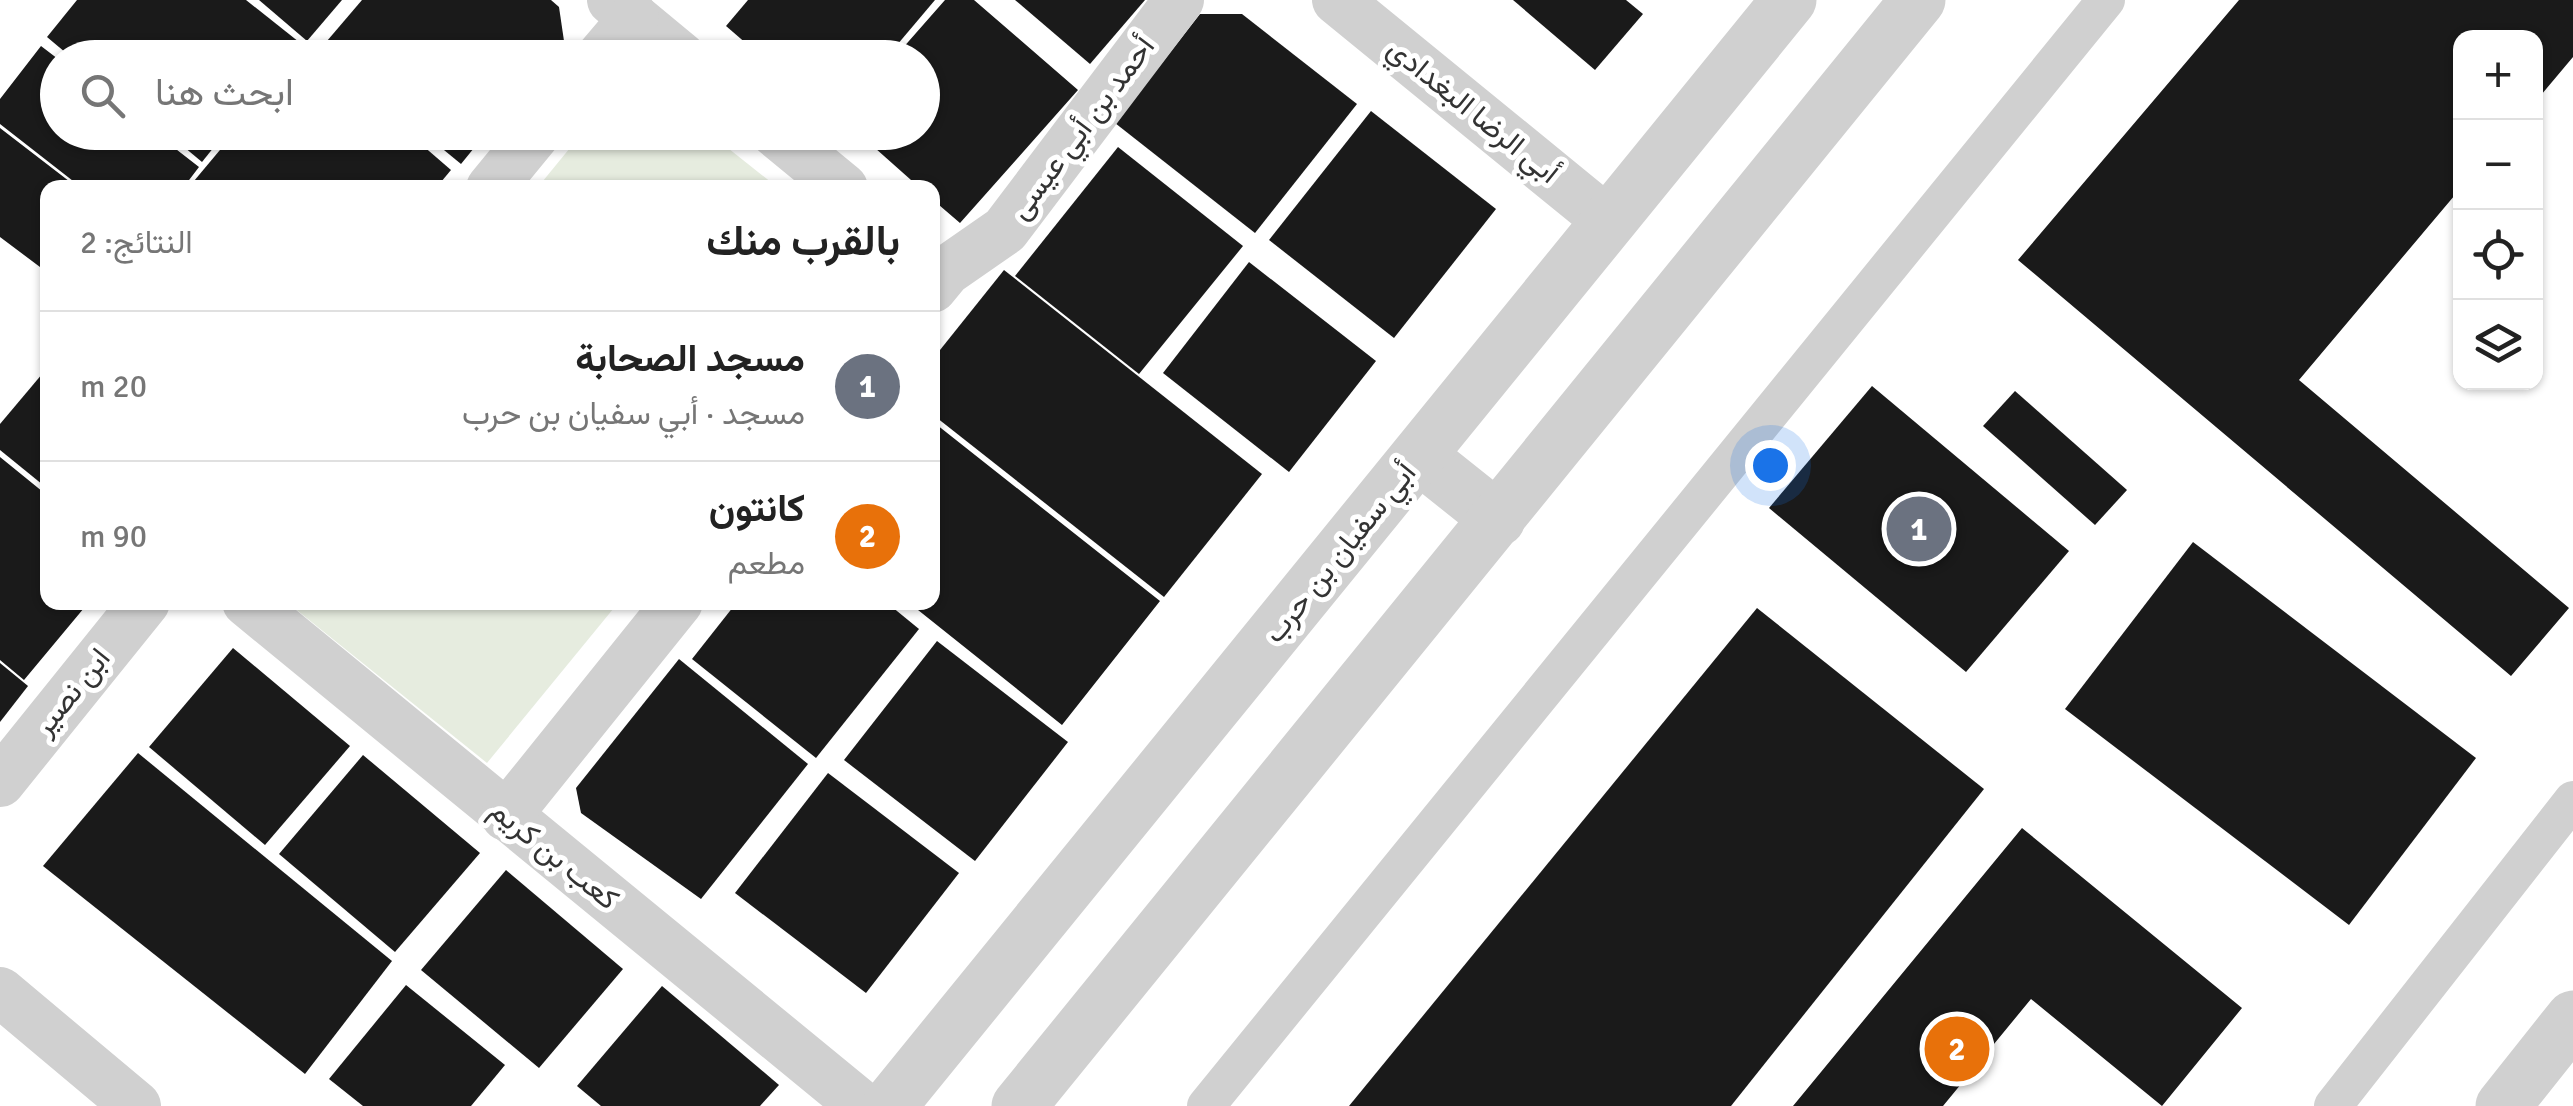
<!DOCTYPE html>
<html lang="ar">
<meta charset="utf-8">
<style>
body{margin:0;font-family:Signika,Vazirmatn,sans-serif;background:#f6f6f6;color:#222;direction:rtl}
.controls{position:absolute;right:30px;top:30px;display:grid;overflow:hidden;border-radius:20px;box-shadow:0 2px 8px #0004}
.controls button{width:90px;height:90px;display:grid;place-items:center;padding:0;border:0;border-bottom:2px solid #e0e0e0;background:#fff;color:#222;font:50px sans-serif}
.you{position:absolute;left:1770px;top:465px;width:35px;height:35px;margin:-25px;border:8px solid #fff;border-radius:50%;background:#1a73e8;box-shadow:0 0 0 15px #1a73e833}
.badge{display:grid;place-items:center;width:65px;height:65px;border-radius:50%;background:#ea580c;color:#fff;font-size:32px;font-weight:700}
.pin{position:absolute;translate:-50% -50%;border:5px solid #fff;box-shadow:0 2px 10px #0006}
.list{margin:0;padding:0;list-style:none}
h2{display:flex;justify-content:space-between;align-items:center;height:130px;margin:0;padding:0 40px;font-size:42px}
h2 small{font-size:32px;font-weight:400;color:#767676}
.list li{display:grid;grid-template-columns:65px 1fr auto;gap:30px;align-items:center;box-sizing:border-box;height:150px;padding:0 40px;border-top:2px solid #e0e0e0}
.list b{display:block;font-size:38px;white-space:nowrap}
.list p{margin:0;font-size:32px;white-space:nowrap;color:#767676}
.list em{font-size:32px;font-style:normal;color:#767676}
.icon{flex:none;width:55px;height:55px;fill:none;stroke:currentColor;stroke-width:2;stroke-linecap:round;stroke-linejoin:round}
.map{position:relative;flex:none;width:2573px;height:1106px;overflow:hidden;direction:ltr}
.search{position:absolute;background:#fff;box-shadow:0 2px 8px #0004;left:40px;top:40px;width:900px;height:110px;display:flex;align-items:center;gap:25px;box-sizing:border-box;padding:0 35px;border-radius:55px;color:#767676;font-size:38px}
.panel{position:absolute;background:#fff;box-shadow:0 2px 8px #0004;left:40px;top:180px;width:900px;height:430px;border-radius:20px;direction:rtl}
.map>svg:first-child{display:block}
.park{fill:#e6ecdf}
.building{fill:#1a1a1a}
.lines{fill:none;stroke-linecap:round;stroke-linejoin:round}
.pedestrian{stroke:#d0d0d0;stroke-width:38}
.minor{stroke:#d0d0d0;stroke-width:50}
.tertiary{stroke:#d0d0d0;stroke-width:55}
.labels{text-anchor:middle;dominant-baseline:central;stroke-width:10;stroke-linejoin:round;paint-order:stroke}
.street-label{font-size:30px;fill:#333;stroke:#fff}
</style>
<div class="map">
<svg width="2573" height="1106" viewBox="0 0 2573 1106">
<rect width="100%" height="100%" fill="#fff"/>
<!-- park -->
<g class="park">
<polygon points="583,132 709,133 777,187 538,187"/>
<polygon points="288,603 618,603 487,763"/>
</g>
<!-- building -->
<g class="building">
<polygon points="77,0 246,0 299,42 287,58 72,58 47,37"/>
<polygon points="259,0 342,0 307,41"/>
<polygon points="362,0 551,0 559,7 564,41 550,58 332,58 321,48"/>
<polygon points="748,0 935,0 886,58 763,58 726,26"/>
<polygon points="945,0 974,0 1078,90 960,223 932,199 932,188 920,188 857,132 922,132 922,58 894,58"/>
<polygon points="1015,0 1145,0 1090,64"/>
<polygon points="1513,0 1626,0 1643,14 1595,70"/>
<polygon points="2239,0 2573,0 2573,57 2536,101 2536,38 2460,38 2460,189 2299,380 2569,608 2511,676 2018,260"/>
<polygon points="1200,14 1242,14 1357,104 1255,233 1115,123"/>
<polygon points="41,46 58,59 58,132 154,132 199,167 183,188 82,188 0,124 0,99"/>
<polygon points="1371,111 1496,209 1394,338 1269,240"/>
<polygon points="0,128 78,188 48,188 48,273 0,237"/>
<polygon points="166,132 226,132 202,162"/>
<polygon points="235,132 407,132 451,170 436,188 201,188 194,181"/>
<polygon points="422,132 487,132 461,164"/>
<polygon points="1118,147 1243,246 1139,374 1015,276"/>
<polygon points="1249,262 1376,361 1289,472 1163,373"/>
<polygon points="1004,270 1262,474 1164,597 932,414 932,360"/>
<polygon points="48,367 48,489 0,450 0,424"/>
<polygon points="1872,386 2069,551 1966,672 1769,508"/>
<polygon points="2015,391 2127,490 2095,525 1983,426"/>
<polygon points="932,421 1160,601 1062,725 908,602 932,602"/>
<polygon points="0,457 48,496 48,602 89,602 24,680 0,660"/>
<polygon points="2193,542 2476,758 2349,925 2065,709"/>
<polygon points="737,602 886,602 919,629 816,758 692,659"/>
<polygon points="1757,608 1984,789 1731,1106 1349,1106"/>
<polygon points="937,641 1068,742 975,861 844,760"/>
<polygon points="233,648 350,746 265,845 149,747"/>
<polygon points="679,659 808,764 701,899 581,813 576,788"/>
<polygon points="0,663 28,686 0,722"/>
<polygon points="138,753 392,961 305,1074 43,866"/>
<polygon points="363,755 480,853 395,952 279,854"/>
<polygon points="828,773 959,873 866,993 735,893"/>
<polygon points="2022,828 2242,1008 2162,1106 2031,999 1943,1106 1793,1106"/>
<polygon points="506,870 623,969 539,1068 421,970"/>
<polygon points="406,985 505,1065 471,1106 363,1106 329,1079"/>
<polygon points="662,986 779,1085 760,1106 601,1106 577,1086"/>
</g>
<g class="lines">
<!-- pedestrian -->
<g class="pedestrian">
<polyline points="1206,1106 2106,0"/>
<polyline points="2333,1106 2573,800"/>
</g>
<!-- minor -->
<g class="minor">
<polyline points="612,0 682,58"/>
<polyline points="1337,0 1609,222"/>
<polyline points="600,58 634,18"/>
<polyline points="775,132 843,188"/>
<polyline points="491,188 537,132"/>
<polyline points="932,288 946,271 1005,230 1179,0"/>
<polyline points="247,602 862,1106"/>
<polyline points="0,782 145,602"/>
<polyline points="506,816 678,602"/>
<polyline points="0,992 136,1106"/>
</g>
<!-- tertiary -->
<g class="tertiary">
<polyline points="1419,456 1498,519"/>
<polyline points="889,1106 1789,0"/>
<polyline points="1019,1106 1918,0"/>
<polyline points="2503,1106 2573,1018"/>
</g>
</g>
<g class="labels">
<!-- street labels -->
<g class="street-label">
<text transform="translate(1473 111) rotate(39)">أبي الرضا البغدادي</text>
<text transform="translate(1082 128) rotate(-53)">أحمد بن أبي عيسى</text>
<text transform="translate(1340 553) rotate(-51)">أبي سفيان بن حرب</text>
<text transform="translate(72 692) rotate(-51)">ابن نصير</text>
<text transform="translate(554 855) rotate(39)">كعب بن كريم</text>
</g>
</g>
</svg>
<div class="controls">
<button>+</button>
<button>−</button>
<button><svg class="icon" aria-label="locate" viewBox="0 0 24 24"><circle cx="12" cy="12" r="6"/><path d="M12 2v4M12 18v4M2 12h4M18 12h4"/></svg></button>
<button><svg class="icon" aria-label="layers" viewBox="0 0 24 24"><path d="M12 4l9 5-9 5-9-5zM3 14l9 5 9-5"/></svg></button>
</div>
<div class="you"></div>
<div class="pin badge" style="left:1919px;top:529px;background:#6b7280">1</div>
<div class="pin badge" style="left:1957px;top:1049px;background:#e8710a">2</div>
<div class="search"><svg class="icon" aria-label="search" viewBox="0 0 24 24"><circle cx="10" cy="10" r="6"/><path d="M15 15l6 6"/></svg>ابحث هنا</div>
<section class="panel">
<h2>بالقرب منك<small>النتائج: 2</small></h2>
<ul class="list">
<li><span class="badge" style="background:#6b7280">1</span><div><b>مسجد الصحابة</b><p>مسجد · أبي سفيان بن حرب</p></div><em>20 m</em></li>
<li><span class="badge" style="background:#e8710a">2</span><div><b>كانتون</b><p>مطعم</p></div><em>90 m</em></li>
</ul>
</section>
</div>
